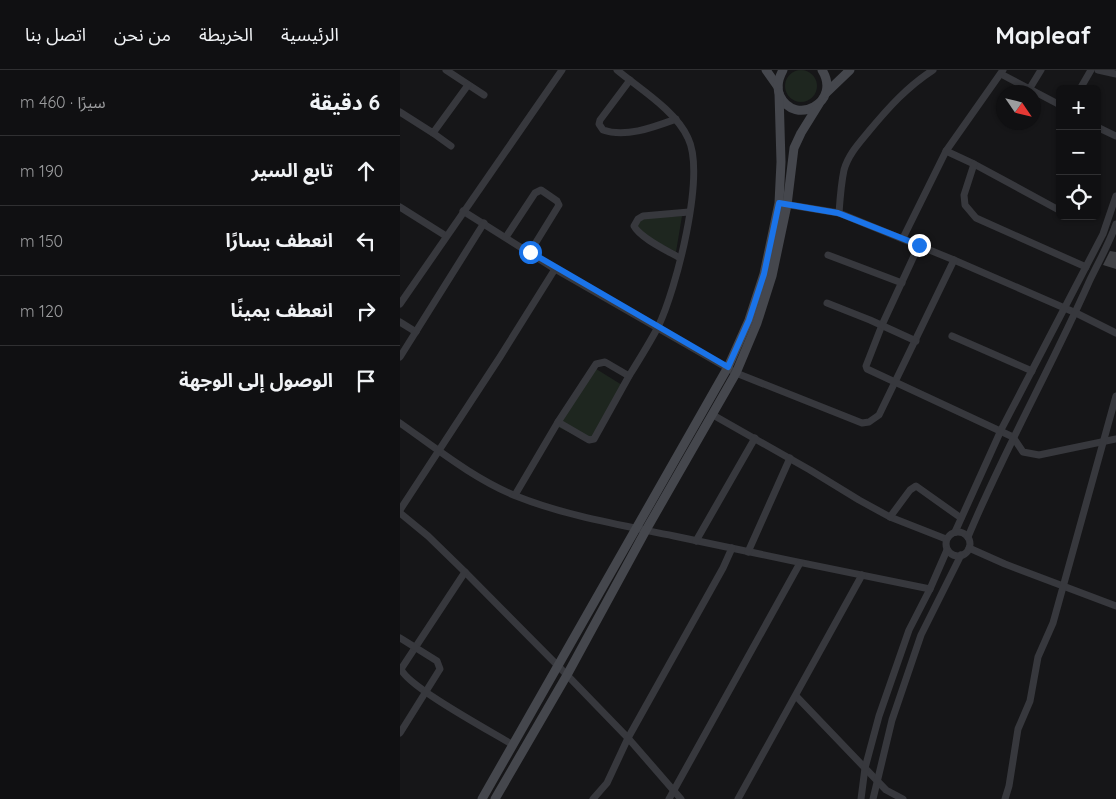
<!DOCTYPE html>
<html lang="ar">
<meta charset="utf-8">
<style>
body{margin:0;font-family:Quicksand,"Noto Sans Arabic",sans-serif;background:#19191b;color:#f1f3f6;direction:rtl}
.controls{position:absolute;right:15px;top:15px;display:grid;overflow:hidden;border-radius:8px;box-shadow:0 1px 4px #0004}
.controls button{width:45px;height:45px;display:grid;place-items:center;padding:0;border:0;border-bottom:1px solid #303032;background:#101012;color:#f1f3f6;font:25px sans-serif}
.compass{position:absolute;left:596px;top:15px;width:45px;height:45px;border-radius:50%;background:#101012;box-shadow:0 1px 4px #0004;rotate:125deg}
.stop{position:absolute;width:15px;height:15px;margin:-11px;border:4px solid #1a73e8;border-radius:50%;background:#fff}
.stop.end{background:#1a73e8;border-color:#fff;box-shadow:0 1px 5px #0008}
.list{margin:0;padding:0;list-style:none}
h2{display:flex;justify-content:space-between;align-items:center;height:65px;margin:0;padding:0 20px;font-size:21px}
h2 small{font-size:16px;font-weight:400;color:#9c9d9f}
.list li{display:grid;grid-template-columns:32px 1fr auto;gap:15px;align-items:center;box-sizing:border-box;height:70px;padding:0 20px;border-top:1px solid #303032}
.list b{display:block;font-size:19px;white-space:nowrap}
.list em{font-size:16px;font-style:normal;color:#9c9d9f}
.icon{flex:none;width:28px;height:28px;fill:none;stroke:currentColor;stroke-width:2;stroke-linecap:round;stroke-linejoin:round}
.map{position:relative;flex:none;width:716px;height:729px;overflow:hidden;direction:ltr}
header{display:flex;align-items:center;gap:30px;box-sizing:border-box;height:70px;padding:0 25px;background:#101012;border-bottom:1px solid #303032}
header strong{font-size:24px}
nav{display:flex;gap:28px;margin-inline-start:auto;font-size:18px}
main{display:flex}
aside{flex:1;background:#101012}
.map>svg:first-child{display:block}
.green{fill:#1e261f}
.building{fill:#404145}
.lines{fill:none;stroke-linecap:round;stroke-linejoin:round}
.street{stroke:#37383d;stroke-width:7}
.secondary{stroke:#45474d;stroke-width:9}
.route{stroke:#1a73e8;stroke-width:6}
</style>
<header>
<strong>Mapleaf</strong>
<nav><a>الرئيسية</a><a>الخريطة</a><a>من نحن</a><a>اتصل بنا</a></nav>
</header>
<main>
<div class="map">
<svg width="716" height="729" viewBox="0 0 716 729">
<rect width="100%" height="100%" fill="#161618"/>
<!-- green -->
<g class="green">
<circle cx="401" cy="16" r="16"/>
<polygon points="282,146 276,182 234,160 240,148"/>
<polygon points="193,297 222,315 189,372 156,356"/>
</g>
<!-- building -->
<polygon class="building" points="710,181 716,182 716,199 703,195"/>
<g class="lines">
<!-- street -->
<g class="street">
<polyline points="46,0 84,25"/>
<polyline points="698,0 716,4"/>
<polyline points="601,4 660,35"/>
<path d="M230,10L200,50L199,54L203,60C226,68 254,57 276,49"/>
<polyline points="630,18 641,0"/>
<polyline points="680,19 691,0"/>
<polyline points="0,42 33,63 68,15"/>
<polyline points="697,57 716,66"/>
<polyline points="33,63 51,76"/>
<polyline points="546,81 574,94 657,139"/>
<polyline points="574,94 564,125 565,135 576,148 686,197"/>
<polyline points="384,134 439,143 554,190 676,243 716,263"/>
<polyline points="0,137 46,166"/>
<polyline points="63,141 155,199 336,303 462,353 469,352 479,345 554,190"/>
<path d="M439,143C440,129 441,114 444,100C448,85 459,73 469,61C489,37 507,17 533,0"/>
<polyline points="106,167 135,123 141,120 157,131 159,135 130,182"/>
<polyline points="503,168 546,81 603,0"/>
<polyline points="519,175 482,255 466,296 467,299 613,367 623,382 639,385 716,369"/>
<polyline points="428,185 502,213"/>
<path d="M280,188C268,181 240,168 234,156L238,149L243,146L289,142"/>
<polyline points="427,233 470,250 516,271"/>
<polyline points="0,234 162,0"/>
<polyline points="0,252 16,262"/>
<polyline points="552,266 632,301"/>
<polyline points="0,287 84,153"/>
<polyline points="313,345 410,400 459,430 490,447 546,469"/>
<polyline points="158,352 189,370 194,369 229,306"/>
<path d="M0,353C37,379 74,409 116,426C166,446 221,455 274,466C359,484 445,502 530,519"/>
<path d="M115,425L158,352L196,294L205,292L229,306C239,290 249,274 258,257C276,220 306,105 288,68C276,41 240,19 217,0"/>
<polyline points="0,440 100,287 155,199"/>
<polyline points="0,443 28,466 65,502 167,605 228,668 281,729"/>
<polyline points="490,447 510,420 516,416 561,448"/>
<polyline points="555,462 602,358 703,164 716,126"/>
<circle cx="558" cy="474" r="12"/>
<path d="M568,467C604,380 651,298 689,212C698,193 709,174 716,154"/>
<polyline points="296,471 355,368"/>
<polyline points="569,478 605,494 716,536"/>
<polyline points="348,482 390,388"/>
<path d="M65,502L1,599C8,617 92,662 113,675"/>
<polyline points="0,568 37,591 40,599 0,663"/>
<polyline points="396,626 486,720 503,729"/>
<polyline points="193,729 207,713 228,668 323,498 332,478"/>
<polyline points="269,729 400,493"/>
<polyline points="338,729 462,505"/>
<polyline points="461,729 465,698 479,646 509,560 530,519 547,480"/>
<polyline points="473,729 492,650 521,565 561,485"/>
<polyline points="605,729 609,716 618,659 630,631 638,587 653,553 716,326"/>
</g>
<!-- secondary -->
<g class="secondary">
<polyline points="366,0 378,17"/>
<path d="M383,0C378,9 376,17 380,26C395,57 442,32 422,0"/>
<polyline points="426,23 450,0"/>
<polyline points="82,729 328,297 349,250 364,204 379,133 381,92 379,23"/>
<polyline points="95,729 167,605 246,460 336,303 357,253 372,206 387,135 394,78 401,63 419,34"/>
</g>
</g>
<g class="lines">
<!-- route -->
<polyline class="route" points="130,182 328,297 349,250 364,204 379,133 438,143 519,175"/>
</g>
</svg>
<div class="controls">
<button>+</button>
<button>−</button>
<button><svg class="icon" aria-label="locate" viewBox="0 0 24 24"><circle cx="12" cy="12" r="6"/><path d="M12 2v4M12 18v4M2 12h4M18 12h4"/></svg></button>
</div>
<svg class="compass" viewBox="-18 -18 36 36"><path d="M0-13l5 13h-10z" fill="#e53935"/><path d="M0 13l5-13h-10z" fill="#9c9d9f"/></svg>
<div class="stop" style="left:130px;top:182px"></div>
<div class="stop end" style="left:519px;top:175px"></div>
</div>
<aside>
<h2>6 دقيقة<small>سيرًا · 460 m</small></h2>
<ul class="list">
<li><svg class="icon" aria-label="ahead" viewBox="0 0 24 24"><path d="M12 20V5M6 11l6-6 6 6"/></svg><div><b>تابع السير</b></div><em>190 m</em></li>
<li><svg class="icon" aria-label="left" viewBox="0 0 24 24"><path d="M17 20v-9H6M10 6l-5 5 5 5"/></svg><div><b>انعطف يسارًا</b></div><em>150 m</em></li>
<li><svg class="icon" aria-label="right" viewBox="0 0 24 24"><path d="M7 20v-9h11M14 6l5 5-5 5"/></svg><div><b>انعطف يمينًا</b></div><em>120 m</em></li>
<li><svg class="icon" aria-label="arrive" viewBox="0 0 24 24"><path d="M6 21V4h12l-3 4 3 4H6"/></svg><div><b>الوصول إلى الوجهة</b></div></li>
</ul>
</aside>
</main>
